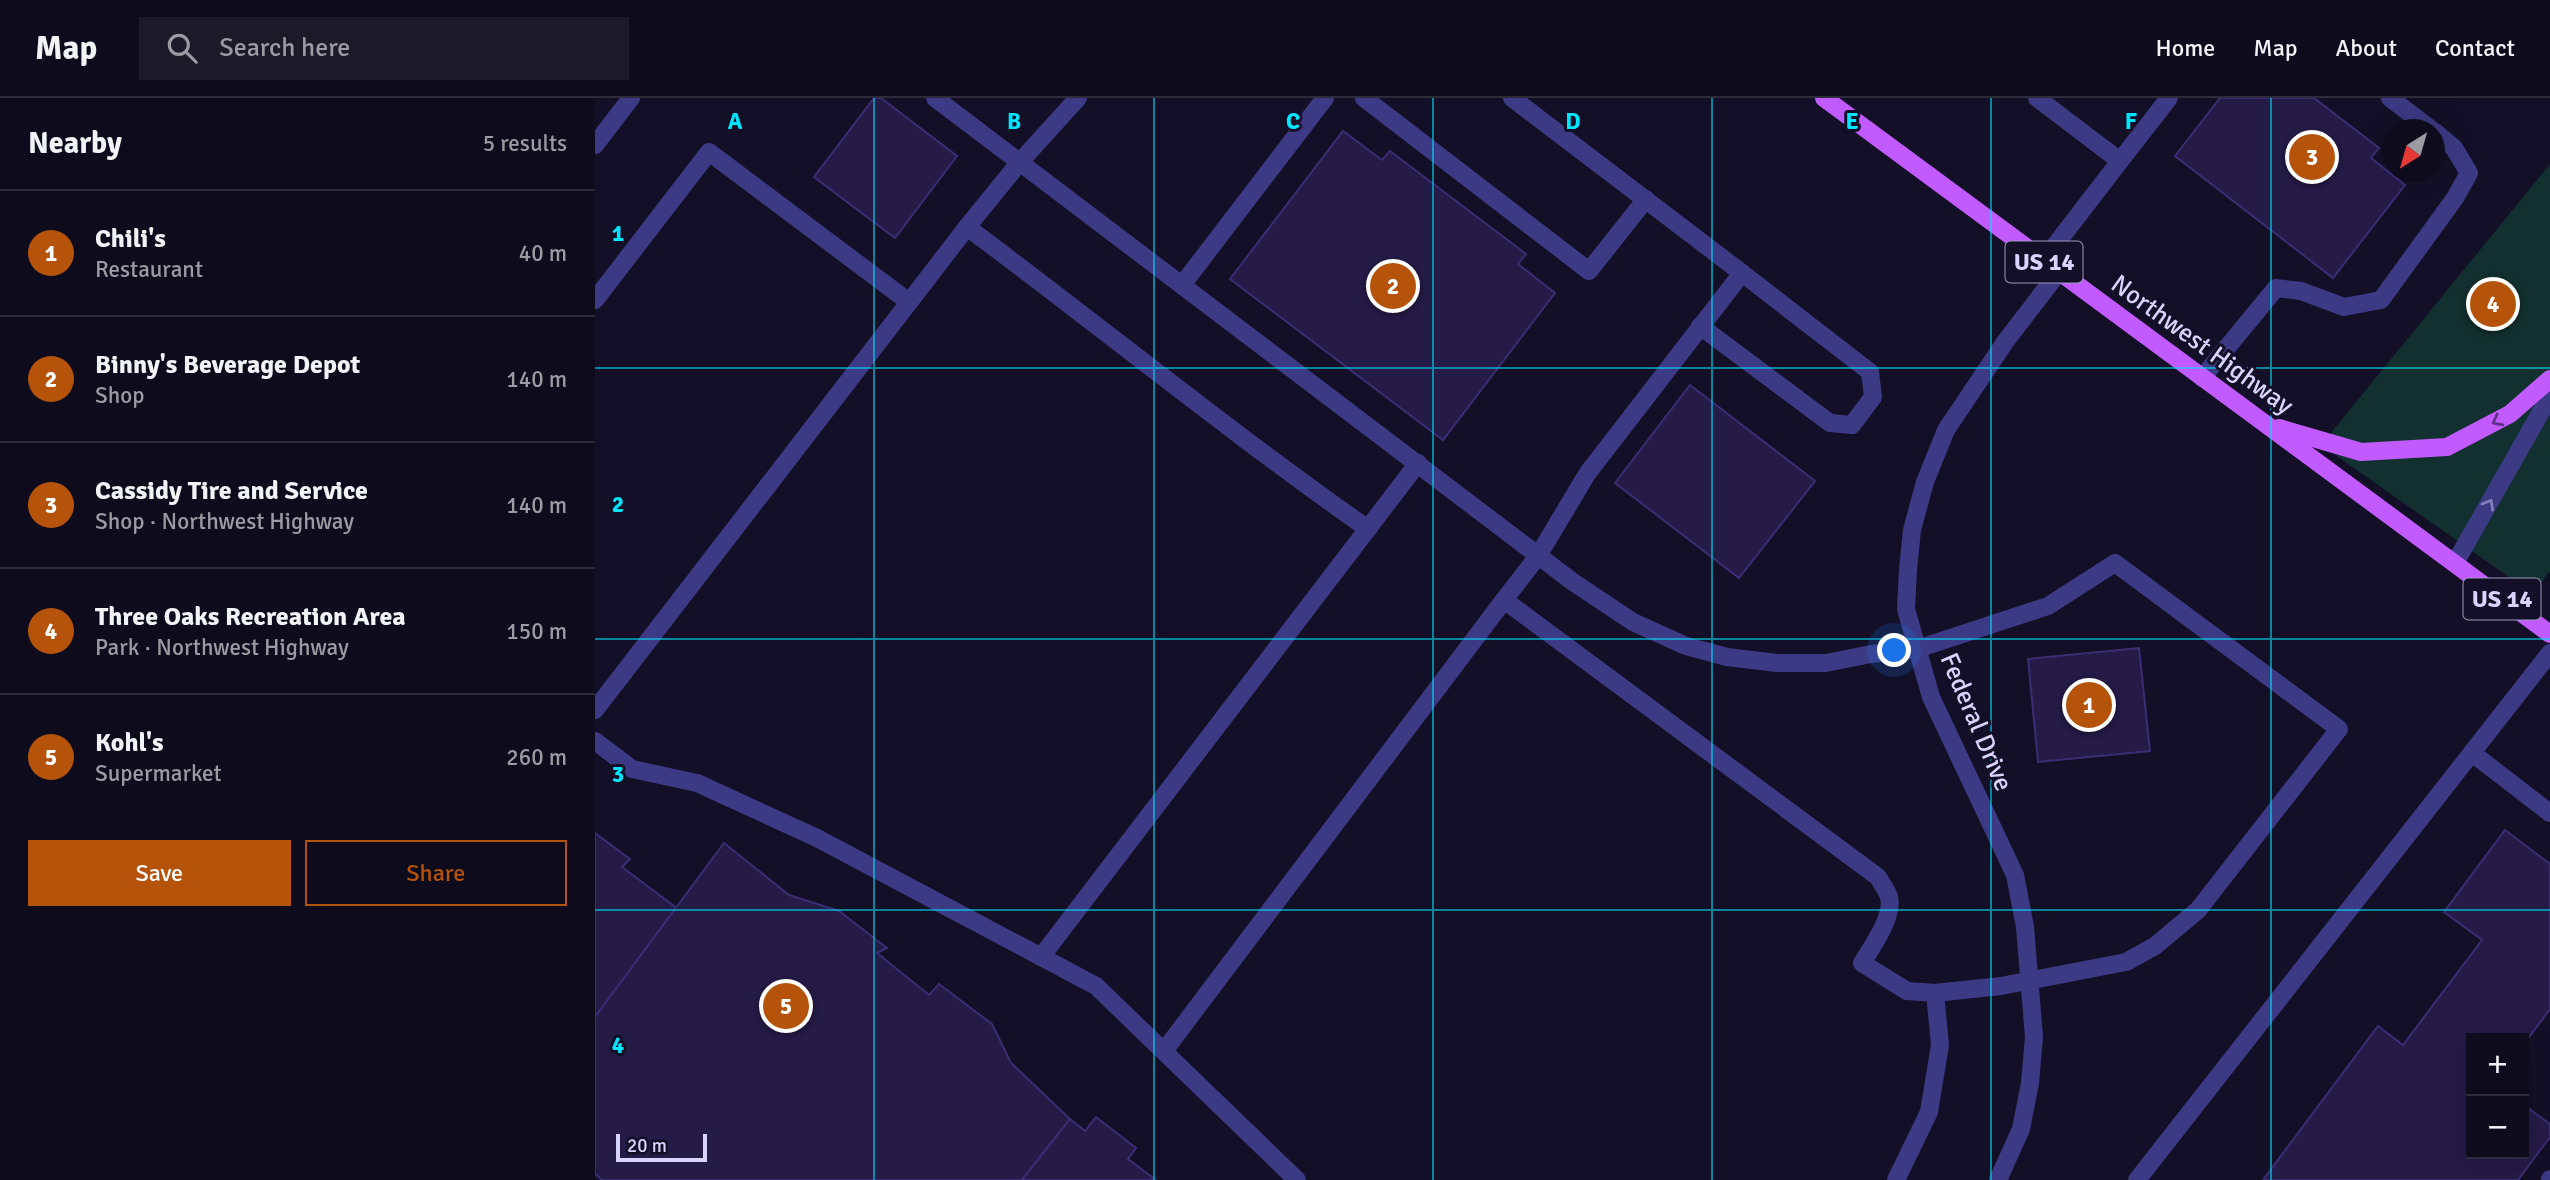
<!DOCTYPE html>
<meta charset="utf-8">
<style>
body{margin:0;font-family:Signika,sans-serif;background:#1c1929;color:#f1f3f6}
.controls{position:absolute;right:21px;bottom:21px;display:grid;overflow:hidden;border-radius:0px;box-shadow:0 7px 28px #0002}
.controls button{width:63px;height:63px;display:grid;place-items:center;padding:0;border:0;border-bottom:2px solid #2e2b3b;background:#0e0b1c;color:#f1f3f6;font:35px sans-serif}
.compass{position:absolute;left:1787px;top:21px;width:63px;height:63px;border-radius:50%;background:#0e0b1c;box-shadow:0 7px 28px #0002;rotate:217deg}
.scale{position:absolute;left:21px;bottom:18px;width:91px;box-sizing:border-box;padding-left:7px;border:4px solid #d9d4ff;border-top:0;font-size:19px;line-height:24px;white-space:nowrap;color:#d9d4ff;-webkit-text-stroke:5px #130f26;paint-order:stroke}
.you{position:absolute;left:1300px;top:553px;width:24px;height:24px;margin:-18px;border:5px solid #fff;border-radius:50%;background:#1a73e8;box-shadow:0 0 0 10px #1a73e833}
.badge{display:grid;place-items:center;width:46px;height:46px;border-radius:50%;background:#b45309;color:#fff;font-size:23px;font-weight:700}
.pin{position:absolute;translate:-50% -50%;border:4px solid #fff;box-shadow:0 2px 7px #0006}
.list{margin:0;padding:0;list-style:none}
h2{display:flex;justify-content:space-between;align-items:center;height:91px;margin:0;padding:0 28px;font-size:30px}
h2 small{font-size:23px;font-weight:400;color:#9b9ba3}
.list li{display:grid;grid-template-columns:46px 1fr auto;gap:21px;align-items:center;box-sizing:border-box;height:126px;padding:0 28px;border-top:2px solid #2e2b3b}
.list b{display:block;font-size:26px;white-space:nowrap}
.list p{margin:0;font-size:23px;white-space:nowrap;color:#9b9ba3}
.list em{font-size:23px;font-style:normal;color:#9b9ba3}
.actions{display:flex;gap:14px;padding:21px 28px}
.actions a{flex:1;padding:16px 0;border:2px solid #b45309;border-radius:0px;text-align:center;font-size:24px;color:#b45309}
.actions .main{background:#b45309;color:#fff}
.icon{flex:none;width:38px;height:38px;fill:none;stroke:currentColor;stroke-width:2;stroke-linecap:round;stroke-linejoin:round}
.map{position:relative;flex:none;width:1955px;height:1082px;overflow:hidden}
header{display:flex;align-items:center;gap:42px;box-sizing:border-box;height:98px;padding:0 35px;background:#0e0b1c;border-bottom:2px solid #2e2b3b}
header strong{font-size:33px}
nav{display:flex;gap:38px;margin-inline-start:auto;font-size:24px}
.search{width:490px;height:63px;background:#1c1929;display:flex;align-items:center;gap:18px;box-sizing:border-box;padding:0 24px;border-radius:0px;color:#9b9ba3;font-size:26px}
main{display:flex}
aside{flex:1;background:#0e0b1c}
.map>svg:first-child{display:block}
.green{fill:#12302f}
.building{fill:#241b47;stroke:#3b2d73;stroke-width:2}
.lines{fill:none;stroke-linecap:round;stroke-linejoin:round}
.service{stroke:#3d3a85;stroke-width:18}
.primary{stroke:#c25bff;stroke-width:18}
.oneway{stroke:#623188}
.oneway2{stroke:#837fbc}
.grid{fill:none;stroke:#00e5ff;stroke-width:2;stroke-opacity:0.55}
.labels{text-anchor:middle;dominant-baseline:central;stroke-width:6;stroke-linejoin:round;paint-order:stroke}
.shield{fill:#130f26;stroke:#9e99be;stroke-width:2}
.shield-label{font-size:24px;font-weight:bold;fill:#d9d4ff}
.street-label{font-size:26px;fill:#d9d4ff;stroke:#130f26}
.grid-label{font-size:23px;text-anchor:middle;font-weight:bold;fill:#00e5ff;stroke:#130f26;stroke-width:6;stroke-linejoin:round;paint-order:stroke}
</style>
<header>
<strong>Map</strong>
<div class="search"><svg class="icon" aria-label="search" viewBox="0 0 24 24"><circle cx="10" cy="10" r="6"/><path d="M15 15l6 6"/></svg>Search here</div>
<nav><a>Home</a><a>Map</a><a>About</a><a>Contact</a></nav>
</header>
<main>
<aside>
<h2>Nearby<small>5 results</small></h2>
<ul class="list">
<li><span class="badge">1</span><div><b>Chili's</b><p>Restaurant</p></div><em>40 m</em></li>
<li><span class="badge">2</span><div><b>Binny's Beverage Depot</b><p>Shop</p></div><em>140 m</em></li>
<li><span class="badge">3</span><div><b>Cassidy Tire and Service</b><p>Shop · Northwest Highway</p></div><em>140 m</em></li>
<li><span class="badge">4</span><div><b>Three Oaks Recreation Area</b><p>Park · Northwest Highway</p></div><em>150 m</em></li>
<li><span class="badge">5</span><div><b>Kohl's</b><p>Supermarket</p></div><em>260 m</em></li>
</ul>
<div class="actions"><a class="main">Save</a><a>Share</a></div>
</aside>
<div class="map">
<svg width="1955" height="1082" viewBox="0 0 1955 1082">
<rect width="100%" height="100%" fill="#130f26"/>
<!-- green -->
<polygon class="green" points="1955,66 1955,473 1938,496 1726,347"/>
<!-- building -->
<g class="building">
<polygon points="279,0 286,0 362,58 300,140 219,79"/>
<polygon points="1625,0 1719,0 1784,50 1776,60 1810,87 1738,180 1580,58"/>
<polygon points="748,33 787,62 795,53 931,156 923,166 960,195 848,342 635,181"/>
<polygon points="1095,287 1220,383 1144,480 1020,385"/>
<polygon points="1544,550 1555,653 1443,664 1433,561"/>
<polygon points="1910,732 1955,766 1955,911 1929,946 1929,940 1876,940 1876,1056 1929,1056 1929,1007 1955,1026 1955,1039 1923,1082 1668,1082 1783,928 1808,947 1887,842 1849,814"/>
<polygon points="0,735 35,761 27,769 83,811 0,919"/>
<polygon points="129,745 194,797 244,813 292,850 282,855 334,897 344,886 397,926 416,965 475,1021 427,1082 7,1082 0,1076 0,919"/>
<polygon points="501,1019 541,1050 533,1061 561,1082 427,1082 475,1021 490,1033"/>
</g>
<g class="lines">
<!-- service -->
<g class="service">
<polyline points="340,0 978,484 1038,524 1091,548 1132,559 1182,565 1231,565 1276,556 1322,551 1453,508 1520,465 1744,631 1603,812 1560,848 1531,864 1406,888 1340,895 1345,947 1334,1014 1301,1082"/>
<polyline points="769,0 994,173 1051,101"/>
<path d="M917,0L1147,175L992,376L943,458L909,502L1283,779C1286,785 1292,792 1294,799C1299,818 1277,849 1267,865L1312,893L1340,895"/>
<polyline points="1442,0 1525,63 1448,163"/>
<polyline points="1795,0 1837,32"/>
<polyline points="0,47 36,0"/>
<polyline points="1525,63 1574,0"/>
<path d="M372,129C506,229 636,335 773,431"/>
<polyline points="587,187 730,0"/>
<polyline points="0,202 114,54 314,204"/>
<polyline points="1105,228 1235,325 1257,327 1278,299 1275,274 1147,175"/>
<polyline points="1607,280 1681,190 1706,193 1749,209 1786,202 1860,100 1874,75 1859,50 1840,34"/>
<polyline points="1860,465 1955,298"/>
<polyline points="0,612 372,129 424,65 483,0"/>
<polyline points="0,643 37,671 102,685 222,740 501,888 702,1082"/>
<polyline points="1877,655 1955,715"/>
<polyline points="446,859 823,365"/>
<polyline points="569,953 909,502"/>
<polyline points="1403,1082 1426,1031 1435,985 1439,939 1430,829 1420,777 1336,599 1311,511 1313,472 1317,432 1330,384 1351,332 1410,244 1463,175"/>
<polyline points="1542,1082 1955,555"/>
<polyline points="1955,1082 1955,1081"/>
</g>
<!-- primary -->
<g class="primary">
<polyline points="1229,0 1955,536"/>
<polyline points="1684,330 1766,354 1852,349 1915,316 1955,281"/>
</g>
</g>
<!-- one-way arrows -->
<defs><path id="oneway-chevron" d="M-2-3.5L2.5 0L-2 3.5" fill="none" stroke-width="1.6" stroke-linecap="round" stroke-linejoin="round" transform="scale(1.75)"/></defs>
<use class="oneway" href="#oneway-chevron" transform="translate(1902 323) rotate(152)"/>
<use class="oneway2" href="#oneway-chevron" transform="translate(1894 406) rotate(-60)"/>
<!-- grid -->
<path class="grid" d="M279,0V1082M559,0V1082M838,0V1082M1117,0V1082M1396,0V1082M1676,0V1082M0,270H1955M0,541H1955M0,812H1955"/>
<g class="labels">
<!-- shield labels -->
<g class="shield">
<rect x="1410.5" y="143.5" width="77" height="41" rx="5"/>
<rect x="1868.5" y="480.5" width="77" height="41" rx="5"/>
</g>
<g class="shield-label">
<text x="1449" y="164">US 14</text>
<text x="1907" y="501">US 14</text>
</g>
<!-- street labels -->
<g class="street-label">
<text transform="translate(1607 247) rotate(36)">Northwest Highway</text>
<text transform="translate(1381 624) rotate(67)">Federal Drive</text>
</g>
</g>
<g class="grid-label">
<text x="140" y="31">A</text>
<text x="419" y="31">B</text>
<text x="698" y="31">C</text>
<text x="978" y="31">D</text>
<text x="1257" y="31">E</text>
<text x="1536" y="31">F</text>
<text x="23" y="143">1</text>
<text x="23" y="414">2</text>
<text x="23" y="684">3</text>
<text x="23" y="955">4</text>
</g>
</svg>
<div class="controls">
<button>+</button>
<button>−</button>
</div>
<svg class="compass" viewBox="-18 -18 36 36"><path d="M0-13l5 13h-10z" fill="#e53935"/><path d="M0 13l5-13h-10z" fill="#9b9ba3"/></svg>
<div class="scale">20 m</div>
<div class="you"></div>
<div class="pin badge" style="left:1494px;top:607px">1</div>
<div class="pin badge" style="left:798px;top:188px">2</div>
<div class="pin badge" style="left:1717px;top:59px">3</div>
<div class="pin badge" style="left:1898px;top:206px">4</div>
<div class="pin badge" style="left:191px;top:908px">5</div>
</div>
</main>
